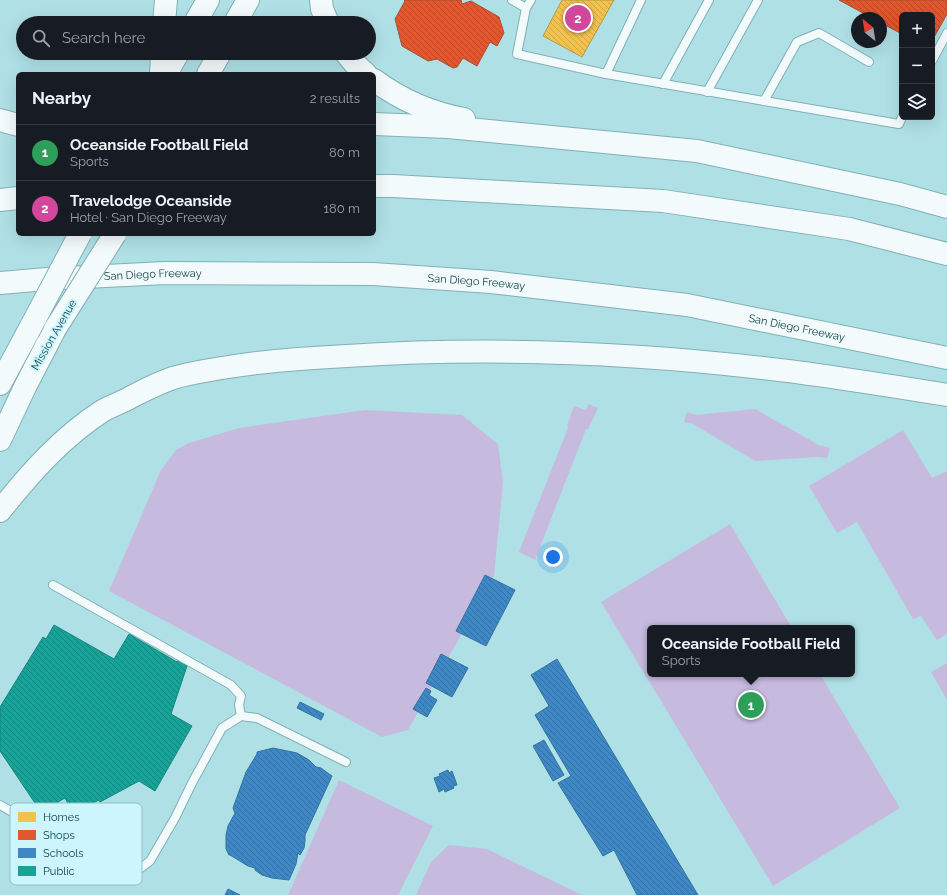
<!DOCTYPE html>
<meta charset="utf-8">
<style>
body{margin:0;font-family:Raleway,sans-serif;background:#20242c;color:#f1f3f6}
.controls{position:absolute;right:12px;top:12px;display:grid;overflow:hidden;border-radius:6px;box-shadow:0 4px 16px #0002}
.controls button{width:36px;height:36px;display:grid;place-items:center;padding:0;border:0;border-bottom:1px solid #363941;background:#171b24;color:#f1f3f6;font:20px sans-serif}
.compass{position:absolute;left:851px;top:12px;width:36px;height:36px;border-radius:50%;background:#171b24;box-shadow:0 4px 16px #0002;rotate:330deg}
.you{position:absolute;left:553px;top:557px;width:14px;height:14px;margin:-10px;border:3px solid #fff;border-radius:50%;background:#1a73e8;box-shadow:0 0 0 6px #1a73e833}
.badge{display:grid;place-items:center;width:26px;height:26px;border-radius:50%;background:#1a73e8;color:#fff;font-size:13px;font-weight:700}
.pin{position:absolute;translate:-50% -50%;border:2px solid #fff;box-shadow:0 1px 4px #0006}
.popup{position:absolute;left:647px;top:625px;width:208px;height:52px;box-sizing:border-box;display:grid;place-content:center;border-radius:6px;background:#171b24;filter:drop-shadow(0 1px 3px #0005);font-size:13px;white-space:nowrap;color:#9ea1a6}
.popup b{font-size:15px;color:#f1f3f6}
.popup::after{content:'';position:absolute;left:50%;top:100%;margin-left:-8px;border:8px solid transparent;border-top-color:#171b24}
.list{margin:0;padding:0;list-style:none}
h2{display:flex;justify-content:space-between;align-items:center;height:52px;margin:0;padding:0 16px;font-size:17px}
h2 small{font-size:13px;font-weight:400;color:#9ea1a6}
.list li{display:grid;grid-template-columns:26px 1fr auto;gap:12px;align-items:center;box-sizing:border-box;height:56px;padding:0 16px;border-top:1px solid #363941}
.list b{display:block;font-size:15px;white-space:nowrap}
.list p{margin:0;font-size:13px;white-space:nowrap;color:#9ea1a6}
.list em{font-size:13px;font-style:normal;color:#9ea1a6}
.icon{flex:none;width:22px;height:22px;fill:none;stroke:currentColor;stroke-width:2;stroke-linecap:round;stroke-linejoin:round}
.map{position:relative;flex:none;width:947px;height:895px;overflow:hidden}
.search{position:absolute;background:#171b24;box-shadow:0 4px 16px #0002;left:16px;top:16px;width:360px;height:44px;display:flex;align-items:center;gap:10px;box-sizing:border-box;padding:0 14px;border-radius:22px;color:#9ea1a6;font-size:15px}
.panel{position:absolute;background:#171b24;box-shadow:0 4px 16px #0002;left:16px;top:72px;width:360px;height:164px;border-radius:6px}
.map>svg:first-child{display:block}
.green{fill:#c7badf}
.homes{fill:url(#homes-back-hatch);stroke:#ae9c4d}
.shops{fill:url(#shops-back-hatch);stroke:#a45137}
.schools{fill:url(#schools-back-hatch);stroke:#3174a0}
.public{fill:url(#public-back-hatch);stroke:#158681}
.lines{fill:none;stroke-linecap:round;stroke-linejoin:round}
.service-casing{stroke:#81b0b6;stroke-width:10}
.primary-casing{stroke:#81b0b6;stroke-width:24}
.motorway-casing{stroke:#81b0b6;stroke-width:24}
.service{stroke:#f3fafb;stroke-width:8}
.primary{stroke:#f3fafb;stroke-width:22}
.motorway{stroke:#f3fafb;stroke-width:22}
.primary-bridge-casing{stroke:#81b0b6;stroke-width:24;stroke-linecap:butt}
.primary-bridge{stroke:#f3fafb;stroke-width:22}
.labels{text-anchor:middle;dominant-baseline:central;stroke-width:4;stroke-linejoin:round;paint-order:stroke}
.street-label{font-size:11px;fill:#0f444b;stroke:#cdf6fc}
.key{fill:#cdf6fc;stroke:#94c1c7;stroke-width:1}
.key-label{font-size:11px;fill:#0f444b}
</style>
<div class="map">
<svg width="947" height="895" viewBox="0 0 947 895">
<defs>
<pattern id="homes-back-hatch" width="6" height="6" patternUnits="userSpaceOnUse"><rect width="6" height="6" fill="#f2c14e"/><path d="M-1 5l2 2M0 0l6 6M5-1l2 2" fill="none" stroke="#cea746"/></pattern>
<pattern id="shops-back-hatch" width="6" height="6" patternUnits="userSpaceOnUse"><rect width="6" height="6" fill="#e4572e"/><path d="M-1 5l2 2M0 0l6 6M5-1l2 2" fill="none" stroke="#b74a29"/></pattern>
<pattern id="schools-back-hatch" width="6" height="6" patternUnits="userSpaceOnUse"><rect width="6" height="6" fill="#3f88c5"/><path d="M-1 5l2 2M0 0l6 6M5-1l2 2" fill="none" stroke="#3371a2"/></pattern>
<pattern id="public-back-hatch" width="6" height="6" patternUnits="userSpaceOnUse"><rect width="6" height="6" fill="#17a398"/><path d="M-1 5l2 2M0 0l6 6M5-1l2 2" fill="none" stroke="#13867e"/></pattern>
</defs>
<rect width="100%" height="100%" fill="#afe0e6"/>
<!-- green -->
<g class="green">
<polygon points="589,404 598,408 588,429 586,429 535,560 519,552 568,428 567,426 574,406 586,410"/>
<polygon points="755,409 819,445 830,448 827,458 817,457 755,461 693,424 684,422 687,412 696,415"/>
<polygon points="365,410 462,415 498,444 503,482 494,576 408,730 382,737 109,591 161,470 176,450 189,443 239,428"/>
<polygon points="903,430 932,478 947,471 947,634 937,640 921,616 913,619 857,522 837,533 809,486"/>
<polygon points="730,524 792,628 650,628 650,674 820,674 900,808 773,886 601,602"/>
<polygon points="947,663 947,700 931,672"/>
<polygon points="339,780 433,826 398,895 288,895"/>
<polygon points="449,845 487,849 582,895 416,895 431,862"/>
</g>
<!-- homes -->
<polygon class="homes" points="562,0 614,0 582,57 543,36"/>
<!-- shops -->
<g class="shops">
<polygon points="404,0 461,0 462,4 471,1 499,17 504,33 497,46 490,42 477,66 463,58 457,67 453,68 437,59 428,61 402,46 395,19 405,1"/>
<polygon points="839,0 947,0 947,14 932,41 932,15 902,15 902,34 881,23 881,18 872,18"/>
</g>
<!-- schools -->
<g class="schools">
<polygon points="485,575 515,590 486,646 456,631"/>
<polygon points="441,654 468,668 452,697 426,683"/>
<polygon points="557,659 698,895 637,895 614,850 603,856 558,783 571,776 535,715 549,706 531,675"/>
<polygon points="426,688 431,691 429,695 437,700 427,717 413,709"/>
<polygon points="300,702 324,714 321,720 297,708"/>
<polygon points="544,740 564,775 553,781 533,746"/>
<polygon points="273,748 297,753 309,760 316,767 321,768 332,776 305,835 305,841 304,848 300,855 298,853 296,864 289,880 272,878 262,875 255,870 255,868 248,866 230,855 229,855 226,849 226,835 228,826 235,813 233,808 246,772 257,754 257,752"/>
<polygon points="448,770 449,773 452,771 457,785 453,786 454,788 445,792 444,789 439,792 434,778 440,776 439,774"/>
<polygon points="228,889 240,895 225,895"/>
</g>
<!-- public -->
<polygon class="public" points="54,625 114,659 129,634 177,662 179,658 188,663 171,714 192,726 155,791 139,781 100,802 99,800 73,813 65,798 41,812 0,751 0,707 43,637 46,639"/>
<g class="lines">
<!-- service casing -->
<g class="service-casing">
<g id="service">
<polyline points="512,0 526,8 531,0"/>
<polyline points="641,0 606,74 899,124 902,117"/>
<polyline points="526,8 517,54 606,74"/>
<polyline points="932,61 947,33"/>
<polyline points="663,84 709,0"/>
<polyline points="707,92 758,0"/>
<polyline points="764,101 797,42 819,33 869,62"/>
<polyline points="53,585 231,685 241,696 239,705 241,716"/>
<polyline points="0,805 113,870 138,870 150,861 175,818 192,783 222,728 241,716 257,718 346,762"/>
</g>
</g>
<!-- primary casing -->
<g class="primary-casing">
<g id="primary">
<polyline points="195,23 208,0"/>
<polyline points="235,23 248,0"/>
<polyline points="166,74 178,53"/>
<polyline points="208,74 220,53"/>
<polyline points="0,384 28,332"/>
<polyline points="0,440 25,387 55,329"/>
</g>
</g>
<!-- motorway casing -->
<g class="motorway-casing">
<g id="motorway">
<polyline points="321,0 322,9 328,23"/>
<polyline points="164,23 166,0"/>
<polyline points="346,53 354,63 366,74"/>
<polyline points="161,74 162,53"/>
<path d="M374,80C401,100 431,113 464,119"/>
<polyline points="0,120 18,125"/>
<polyline points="374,124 448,127 697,151 900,194 947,207"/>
<polyline points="374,186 393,186 663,201 849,229 947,254"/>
<polyline points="0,200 18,198"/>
<path id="s1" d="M0,283L47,279L165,273L373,274L491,282L687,305L947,358"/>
<path d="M0,511C30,473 63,436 104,410C113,405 123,402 131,397C145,390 158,383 173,378C189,373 205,371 222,368C263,361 305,358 347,356C485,347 625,352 763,368C825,375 886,385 947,395"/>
</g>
</g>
<!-- service -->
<use href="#service" class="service"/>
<!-- primary -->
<use href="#primary" class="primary"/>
<!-- motorway -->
<use href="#motorway" class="motorway"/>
<!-- primary-bridge casing -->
<g class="primary-bridge-casing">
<g id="primary-bridge">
<polyline points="55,329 115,234"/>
<polyline points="28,332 80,234"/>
</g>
</g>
<!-- primary-bridge -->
<use href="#primary-bridge" class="primary-bridge"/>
</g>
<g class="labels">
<!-- street labels -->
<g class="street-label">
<text stroke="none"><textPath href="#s1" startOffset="153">San Diego Freeway</textPath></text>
<text stroke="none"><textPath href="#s1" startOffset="477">San Diego Freeway</textPath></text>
<text stroke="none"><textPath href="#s1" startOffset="801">San Diego Freeway</textPath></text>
<text transform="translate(54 335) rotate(-60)">Mission Avenue</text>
</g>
</g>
<!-- legend -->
<rect x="10" y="803" width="132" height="82" rx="6" class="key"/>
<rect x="18" y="812" width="18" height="10" fill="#f2c14e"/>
<rect x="18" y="830" width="18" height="10" fill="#e4572e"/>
<rect x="18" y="848" width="18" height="10" fill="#3f88c5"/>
<rect x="18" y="866" width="18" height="10" fill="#17a398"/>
<g class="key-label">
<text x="43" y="821">Homes</text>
<text x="43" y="839">Shops</text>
<text x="43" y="857">Schools</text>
<text x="43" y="875">Public</text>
</g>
</svg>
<div class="controls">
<button>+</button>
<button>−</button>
<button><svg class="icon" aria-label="layers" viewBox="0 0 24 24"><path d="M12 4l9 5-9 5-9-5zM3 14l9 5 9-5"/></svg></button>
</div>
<svg class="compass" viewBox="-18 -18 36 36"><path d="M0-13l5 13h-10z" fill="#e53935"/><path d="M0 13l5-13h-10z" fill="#9ea1a6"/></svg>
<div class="you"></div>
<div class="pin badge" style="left:751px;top:705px;background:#2e9e5b">1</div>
<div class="popup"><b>Oceanside Football Field</b>Sports</div>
<div class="pin badge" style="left:578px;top:18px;background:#d1479c">2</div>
<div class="search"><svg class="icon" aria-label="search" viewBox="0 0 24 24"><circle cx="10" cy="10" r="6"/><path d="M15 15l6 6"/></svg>Search here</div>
<section class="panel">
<h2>Nearby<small>2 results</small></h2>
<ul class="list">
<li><span class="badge" style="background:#2e9e5b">1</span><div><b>Oceanside Football Field</b><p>Sports</p></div><em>80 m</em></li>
<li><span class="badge" style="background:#d1479c">2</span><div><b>Travelodge Oceanside</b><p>Hotel · San Diego Freeway</p></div><em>180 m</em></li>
</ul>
</section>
</div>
